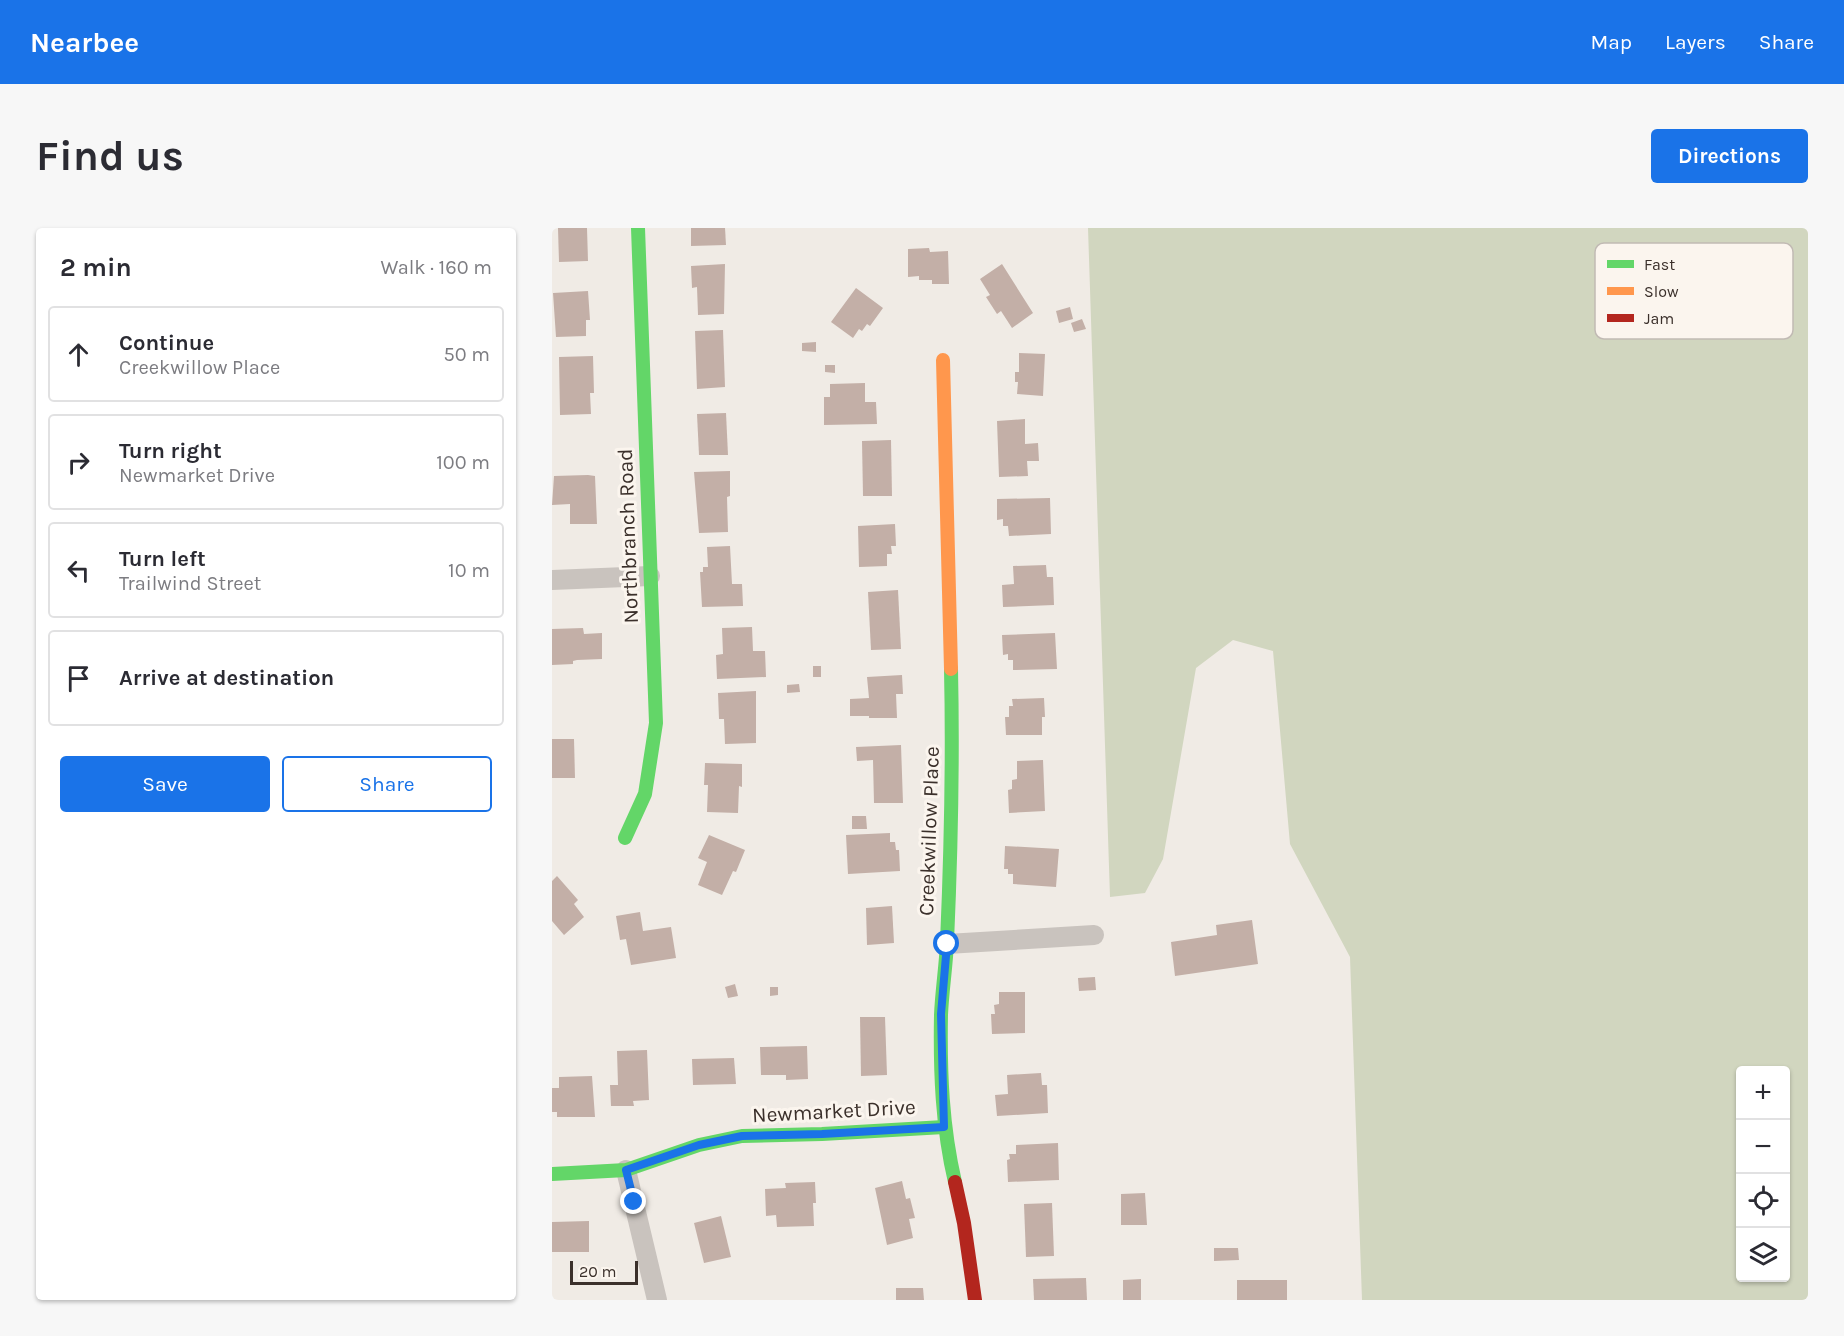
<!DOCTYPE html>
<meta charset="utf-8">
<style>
body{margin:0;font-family:Karla,sans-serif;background:#f7f7f7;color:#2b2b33}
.controls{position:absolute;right:18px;bottom:18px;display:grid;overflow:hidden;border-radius:6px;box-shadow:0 2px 4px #0004}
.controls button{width:54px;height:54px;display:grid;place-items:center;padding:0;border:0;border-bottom:2px solid #e1e1e2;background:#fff;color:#2b2b33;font:30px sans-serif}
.scale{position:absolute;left:18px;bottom:15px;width:68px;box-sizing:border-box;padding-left:6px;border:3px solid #3b302b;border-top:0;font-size:16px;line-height:21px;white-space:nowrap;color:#3b302b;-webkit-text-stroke:4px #fbf5ee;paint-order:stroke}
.stop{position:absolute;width:18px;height:18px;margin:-14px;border:4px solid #1a73e8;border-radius:50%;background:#fff}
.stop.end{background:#1a73e8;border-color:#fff;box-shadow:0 2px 6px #0008}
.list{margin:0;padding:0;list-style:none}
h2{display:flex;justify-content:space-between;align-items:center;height:78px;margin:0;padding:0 24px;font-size:26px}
h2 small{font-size:20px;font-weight:400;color:#7c7c81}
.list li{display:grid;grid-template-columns:39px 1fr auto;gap:18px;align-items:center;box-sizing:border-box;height:96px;margin:0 12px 12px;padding:0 12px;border:2px solid #e1e1e2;border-radius:6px}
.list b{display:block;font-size:22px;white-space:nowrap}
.list p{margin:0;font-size:20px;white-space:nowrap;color:#7c7c81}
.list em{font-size:20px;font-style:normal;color:#7c7c81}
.actions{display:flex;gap:12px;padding:18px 24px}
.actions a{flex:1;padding:14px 0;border:2px solid #1a73e8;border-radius:6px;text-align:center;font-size:21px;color:#1a73e8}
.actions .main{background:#1a73e8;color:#fff}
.icon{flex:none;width:33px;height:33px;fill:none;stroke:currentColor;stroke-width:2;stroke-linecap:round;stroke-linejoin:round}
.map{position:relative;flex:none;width:1256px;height:1072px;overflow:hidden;border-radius:6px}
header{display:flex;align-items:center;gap:36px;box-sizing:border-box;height:84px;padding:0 30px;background:#1a73e8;color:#fff}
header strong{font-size:28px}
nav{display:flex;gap:33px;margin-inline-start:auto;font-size:21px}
.intro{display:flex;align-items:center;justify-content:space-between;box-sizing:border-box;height:144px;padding:0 36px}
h1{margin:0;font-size:42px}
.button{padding:15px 27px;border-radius:6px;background:#1a73e8;color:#fff;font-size:21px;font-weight:700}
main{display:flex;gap:36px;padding:0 36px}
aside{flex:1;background:#fff;border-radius:6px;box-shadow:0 2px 4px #0004}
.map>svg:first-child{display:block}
.green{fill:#d1d6bf;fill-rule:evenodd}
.building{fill:#c3afa7}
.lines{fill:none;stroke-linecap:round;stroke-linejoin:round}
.street{stroke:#c9c3be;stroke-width:20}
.fast{stroke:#63d668;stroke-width:14}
.slow{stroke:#ff974d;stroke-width:14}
.jam{stroke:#b3261e;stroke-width:14}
.route{stroke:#1a73e8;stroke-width:8}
.labels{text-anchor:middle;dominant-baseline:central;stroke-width:6;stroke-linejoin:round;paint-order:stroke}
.street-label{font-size:21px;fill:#3b302b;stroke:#fbf5ee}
.key{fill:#fbf5ee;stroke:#c1bab4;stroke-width:1.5}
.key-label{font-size:16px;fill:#3b302b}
</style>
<header>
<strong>Nearbee</strong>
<nav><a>Map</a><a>Layers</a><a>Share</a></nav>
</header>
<div class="intro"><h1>Find us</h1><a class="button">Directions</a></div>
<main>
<aside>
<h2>2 min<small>Walk · 160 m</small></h2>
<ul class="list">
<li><svg class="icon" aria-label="ahead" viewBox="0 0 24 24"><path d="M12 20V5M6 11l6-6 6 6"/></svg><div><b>Continue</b><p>Creekwillow Place</p></div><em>50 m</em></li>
<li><svg class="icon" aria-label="right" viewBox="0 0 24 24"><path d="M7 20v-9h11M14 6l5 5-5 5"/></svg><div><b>Turn right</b><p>Newmarket Drive</p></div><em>100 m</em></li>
<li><svg class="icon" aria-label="left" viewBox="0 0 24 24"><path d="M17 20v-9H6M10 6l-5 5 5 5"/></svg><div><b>Turn left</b><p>Trailwind Street</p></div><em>10 m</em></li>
<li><svg class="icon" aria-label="arrive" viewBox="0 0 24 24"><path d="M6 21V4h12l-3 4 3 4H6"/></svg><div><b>Arrive at destination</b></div></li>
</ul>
<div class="actions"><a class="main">Save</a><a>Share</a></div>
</aside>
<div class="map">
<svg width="1256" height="1072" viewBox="0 0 1256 1072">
<rect width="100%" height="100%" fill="#f0ebe5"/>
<!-- green -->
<path class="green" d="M536,0H1256V1072H810L798,729L738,616L721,423L681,412L644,440L611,631L593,665L558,669ZM1188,842H1234V1050H1188Z"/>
<!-- building -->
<g class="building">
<polygon points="6,0 35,0 36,33 7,34"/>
<polygon points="139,0 173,0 174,17 139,18"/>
<polygon points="377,20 378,24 396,23 397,56 380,56 380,52 367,52 367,48 356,49 356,21"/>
<polygon points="173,36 172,86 146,87 145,59 140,60 139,38"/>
<polygon points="450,36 481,85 460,100 449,83 445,86 434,69 438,67 428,51"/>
<polygon points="304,60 331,80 318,98 315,96 310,103 307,101 301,110 279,94"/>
<polygon points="36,63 38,92 34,92 34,108 4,109 1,65"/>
<polygon points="518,79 521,91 507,95 504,83"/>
<polygon points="530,91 534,101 522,104 519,95"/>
<polygon points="171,102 173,159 145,161 143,103"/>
<polygon points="264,114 264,124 250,123 250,115"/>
<polygon points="467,125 493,126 491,168 465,166 466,154 463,154 463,144 467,144"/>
<polygon points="41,128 42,165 38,165 39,186 8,187 7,129"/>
<polygon points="273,137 283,137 283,145 273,144"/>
<polygon points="313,155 313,174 324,174 325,196 272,197 272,169 278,169 278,156"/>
<polygon points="174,185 176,227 147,227 145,186"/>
<polygon points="473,191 473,216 486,215 487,233 475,233 476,248 447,249 445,193"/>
<polygon points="339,212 340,268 311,268 310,213"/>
<polygon points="178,243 178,268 175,269 176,304 147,305 142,244"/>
<polygon points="36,247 43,248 45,296 18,296 18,276 0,277 2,248"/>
<polygon points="498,270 499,306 457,308 456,298 451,298 451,291 445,292 445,271"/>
<polygon points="343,296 344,318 339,318 340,326 335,326 335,338 307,339 306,298"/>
<polygon points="178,318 180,356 190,356 191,378 150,379 148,344 151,344 151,339 156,339 155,319"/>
<polygon points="494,337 495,349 501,349 502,377 451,379 450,357 462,356 461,338"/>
<polygon points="346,362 349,421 319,422 316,364"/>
<polygon points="200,399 201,423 213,423 214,449 165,451 164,427 171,426 170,400"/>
<polygon points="31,400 32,406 50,405 50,431 25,432 21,433 21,436 0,437 0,401"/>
<polygon points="503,405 505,441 461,442 461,432 456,432 456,426 451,427 450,407"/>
<rect x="261" y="438" width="8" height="11"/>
<polygon points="350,447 351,466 344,466 345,490 317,490 317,488 298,488 298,471 317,470 315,449"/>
<polygon points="247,456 248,464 235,465 235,457"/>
<polygon points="204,463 204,515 173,516 172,491 167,491 166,465"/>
<polygon points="492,470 493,489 490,489 490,507 454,507 453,489 457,489 457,478 461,478 460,471"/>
<polygon points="0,511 22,511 23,550 0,550"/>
<polygon points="349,517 351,575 322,575 321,532 305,533 304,519"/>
<polygon points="491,532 493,583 457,585 456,562 460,561 460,552 465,551 465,533"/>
<polygon points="153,535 190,536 190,559 187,558 186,585 155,584 156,557 152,557"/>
<polygon points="300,588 314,588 315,601 300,601"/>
<polygon points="338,605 338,614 343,614 344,622 347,622 348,643 296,646 294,607"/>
<polygon points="157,607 193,622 184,644 181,643 170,667 146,657 155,634 146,630"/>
<polygon points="453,618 507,621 504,659 461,656 461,646 456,646 456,641 452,641"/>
<polygon points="5,648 26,672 22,676 32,689 12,707 0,693 0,653"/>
<polygon points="340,678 342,715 315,717 314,680"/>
<polygon points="88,684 91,703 119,699 124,730 79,737 74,711 68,712 64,688"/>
<polygon points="700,692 706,736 623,748 619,714 665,707 664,697"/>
<polygon points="543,749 544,762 527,763 526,750"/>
<polygon points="183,756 186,768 176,770 173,759"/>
<polygon points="218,759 226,759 226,767 218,768"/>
<polygon points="447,764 473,764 473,805 440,806 439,786 443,786 442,777 447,776"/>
<polygon points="308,789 333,789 335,847 309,848"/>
<polygon points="255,818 256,851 234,852 234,847 209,847 208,819"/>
<polygon points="95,822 97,872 81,873 82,878 59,878 58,857 66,857 65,823"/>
<polygon points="182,830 184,856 141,857 140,831"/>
<polygon points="489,845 490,857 495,857 496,885 445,888 443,867 456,866 455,847"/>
<polygon points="40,848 43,889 5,889 5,884 0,884 0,860 7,860 7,849"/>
<polygon points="506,915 507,952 456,954 455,932 458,931 457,926 464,926 464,917"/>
<polygon points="350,953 354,971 358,970 363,990 357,991 361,1010 335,1017 323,960"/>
<polygon points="263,954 264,975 261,975 262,998 225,999 224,987 214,988 213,961 234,960 233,955"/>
<polygon points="593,965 595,997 569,997 569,966"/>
<polygon points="500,975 502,1028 474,1029 472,976"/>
<polygon points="169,988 179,1029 152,1035 142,995"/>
<polygon points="37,993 37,1024 0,1024 0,994"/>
<polygon points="662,1020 686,1020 687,1032 662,1033"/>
<polygon points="534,1050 535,1072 482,1072 481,1051"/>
<polygon points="589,1051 589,1072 571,1072 571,1052"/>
<rect x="685" y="1052" width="50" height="20"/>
<polygon points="344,1060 371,1060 372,1072 344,1072"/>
</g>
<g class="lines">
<!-- street -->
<g class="street">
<polyline points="0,352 98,348"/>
<polyline points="395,716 542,707"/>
<polyline points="74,942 105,1072"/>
</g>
<!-- fast -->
<g class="fast">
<path d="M399,441C401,532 399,623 395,714C394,738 390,763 389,787C388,843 390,899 403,954"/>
<polyline points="73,610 93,566 104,495 86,0"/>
<polyline points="0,946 74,942 147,917 190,908 270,906 392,899"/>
</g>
<!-- slow -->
<polyline class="slow" points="391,132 399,441"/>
<!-- jam -->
<polyline class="jam" points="403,954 412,995 423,1072"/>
</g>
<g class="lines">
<!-- route -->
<polyline class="route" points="82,974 74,942 147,917 190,908 270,906 392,899 389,786 395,716"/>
</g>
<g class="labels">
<!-- street labels -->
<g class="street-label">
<text transform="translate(76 308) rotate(-92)">Northbranch Road</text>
<text transform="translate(377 603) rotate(-88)">Creekwillow Place</text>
<text transform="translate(282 883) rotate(-3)">Newmarket Drive</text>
</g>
</g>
<!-- legend -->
<rect x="1043" y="15" width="198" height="96" rx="9" class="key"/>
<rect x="1055" y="32" width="27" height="8" fill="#63d668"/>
<rect x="1055" y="59" width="27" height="8" fill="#ff974d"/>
<rect x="1055" y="86" width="27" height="8" fill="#b3261e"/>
<g class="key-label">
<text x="1092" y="42">Fast</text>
<text x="1092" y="69">Slow</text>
<text x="1092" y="96">Jam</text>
</g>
</svg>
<div class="controls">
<button>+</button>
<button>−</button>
<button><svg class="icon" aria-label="locate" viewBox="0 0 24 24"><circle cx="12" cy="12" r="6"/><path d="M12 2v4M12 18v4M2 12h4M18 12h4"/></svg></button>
<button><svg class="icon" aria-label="layers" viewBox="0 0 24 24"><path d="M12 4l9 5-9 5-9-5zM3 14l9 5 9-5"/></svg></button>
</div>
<div class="scale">20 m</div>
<div class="stop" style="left:395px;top:716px"></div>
<div class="stop end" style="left:82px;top:974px"></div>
</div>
</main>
